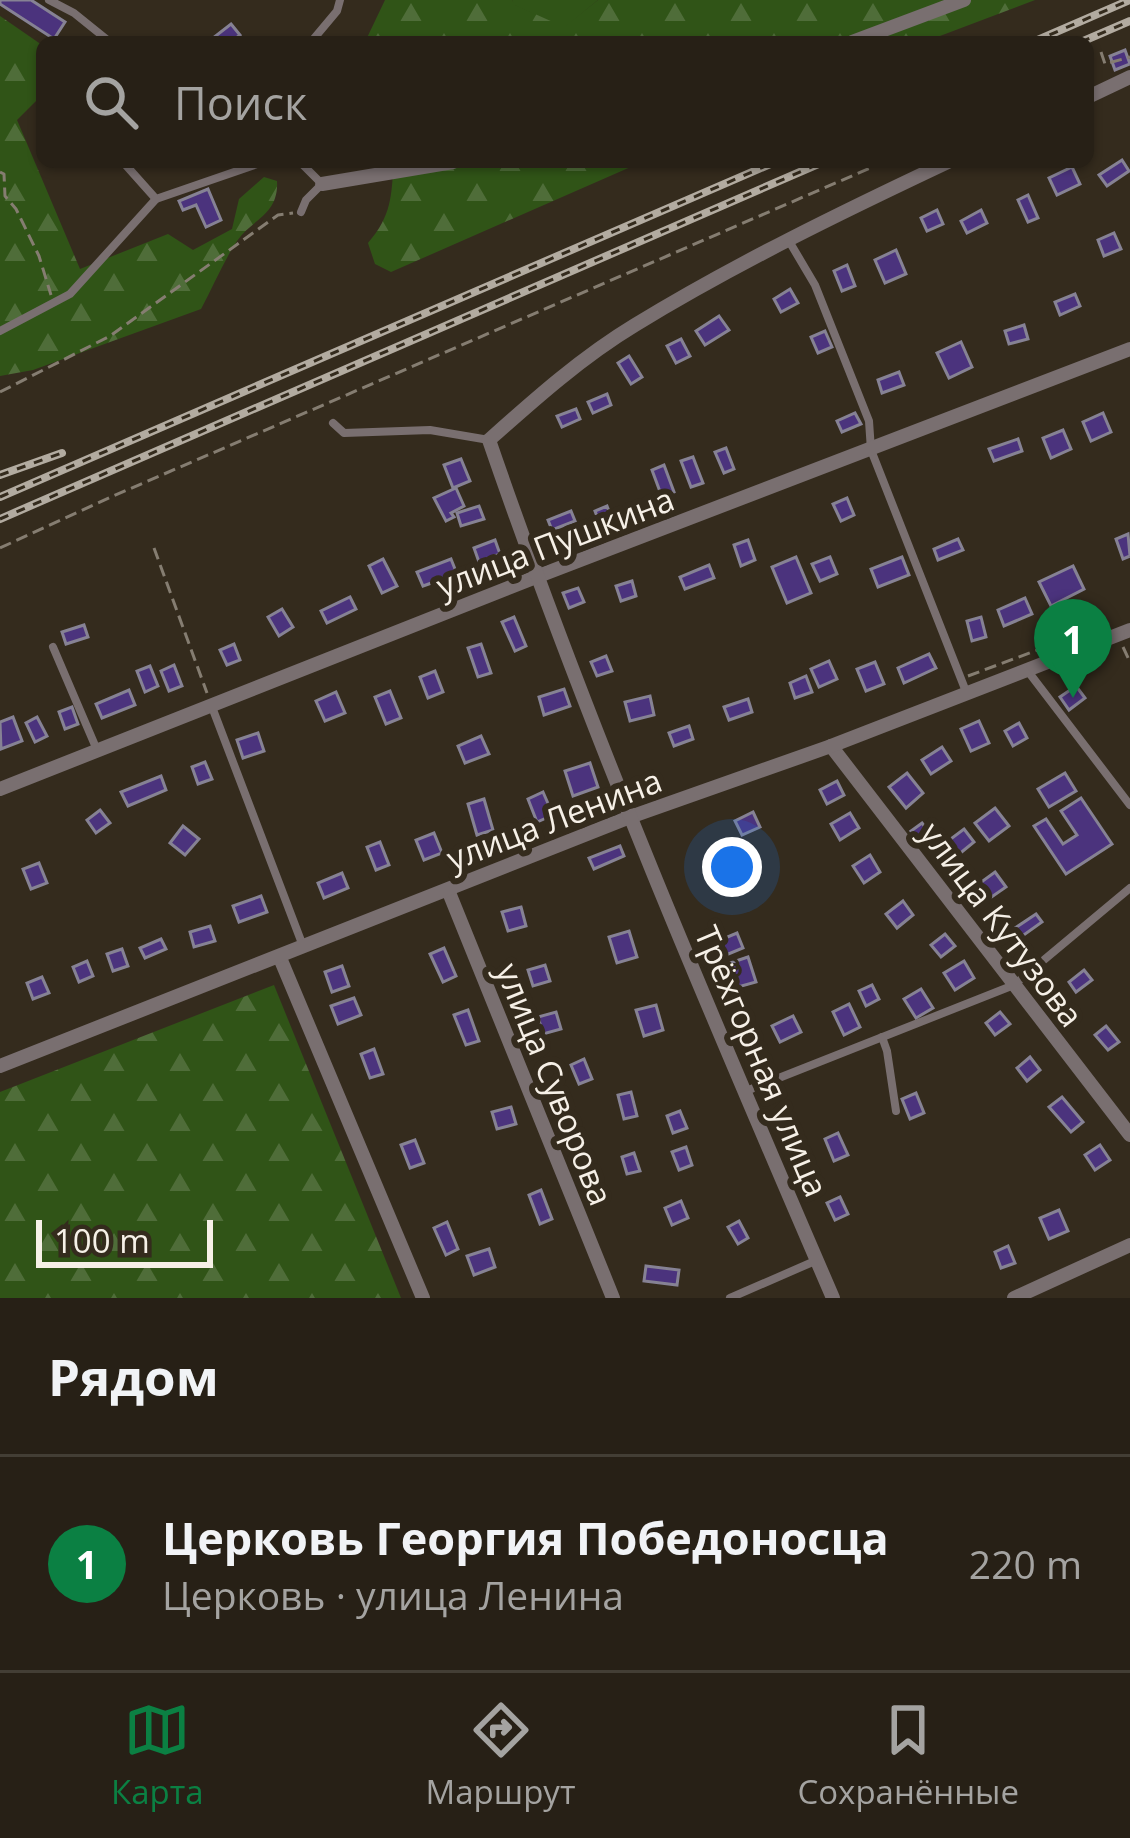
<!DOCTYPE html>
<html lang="ru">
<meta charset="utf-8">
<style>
body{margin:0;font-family:"Open Sans",sans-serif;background:#2f281f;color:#f1f3f6}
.scale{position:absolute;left:36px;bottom:30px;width:177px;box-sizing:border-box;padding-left:12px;border:6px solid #f6f0e7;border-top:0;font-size:33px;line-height:42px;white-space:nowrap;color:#f6f0e7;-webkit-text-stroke:9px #342b1d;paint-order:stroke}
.you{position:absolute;left:732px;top:867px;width:42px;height:42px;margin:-30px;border:9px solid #fff;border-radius:50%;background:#1a73e8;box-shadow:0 0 0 18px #1a73e833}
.badge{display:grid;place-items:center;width:78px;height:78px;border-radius:50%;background:#0b8043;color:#fff;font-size:39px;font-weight:700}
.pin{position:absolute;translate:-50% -99px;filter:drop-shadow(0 3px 6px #0008)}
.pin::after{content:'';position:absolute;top:63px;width:42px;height:36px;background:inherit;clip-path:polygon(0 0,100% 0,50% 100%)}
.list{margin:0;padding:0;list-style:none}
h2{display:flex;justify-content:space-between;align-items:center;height:156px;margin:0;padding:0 48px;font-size:51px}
h2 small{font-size:39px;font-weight:400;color:#a4a3a1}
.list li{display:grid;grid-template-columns:78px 1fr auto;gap:36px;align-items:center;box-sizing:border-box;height:216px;padding:0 48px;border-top:3px solid #433e35}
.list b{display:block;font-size:45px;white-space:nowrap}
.list p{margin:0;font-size:39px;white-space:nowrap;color:#a4a3a1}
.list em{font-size:39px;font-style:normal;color:#a4a3a1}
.icon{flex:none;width:66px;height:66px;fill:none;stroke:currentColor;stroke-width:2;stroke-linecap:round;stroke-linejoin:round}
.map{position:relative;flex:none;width:1130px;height:1298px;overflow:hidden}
.search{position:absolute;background:#272016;box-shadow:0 3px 9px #0004;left:36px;right:36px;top:36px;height:132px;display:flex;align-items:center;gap:30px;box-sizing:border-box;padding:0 42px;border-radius:18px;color:#a4a3a1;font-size:45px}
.sheet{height:372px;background:#272016}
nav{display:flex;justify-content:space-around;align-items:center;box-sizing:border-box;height:168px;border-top:3px solid #433e35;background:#272016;font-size:33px;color:#a4a3a1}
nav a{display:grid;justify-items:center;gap:6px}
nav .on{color:#0b8043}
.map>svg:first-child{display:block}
.green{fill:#305417}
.forest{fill:url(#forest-firs)}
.building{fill:#4b337d;stroke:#868294;stroke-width:3}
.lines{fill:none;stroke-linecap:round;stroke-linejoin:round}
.path{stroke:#857d71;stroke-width:3;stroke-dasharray:12 6;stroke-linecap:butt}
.lane{stroke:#796f70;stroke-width:8}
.street{stroke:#796f70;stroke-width:14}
.rail-casing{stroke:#b2aba0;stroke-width:8}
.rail{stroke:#342b1d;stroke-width:3;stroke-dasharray:9;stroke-linecap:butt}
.labels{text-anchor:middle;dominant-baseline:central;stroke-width:12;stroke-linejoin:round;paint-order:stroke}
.street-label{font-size:33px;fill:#f6f0e7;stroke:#342b1d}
</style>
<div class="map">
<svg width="1130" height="1298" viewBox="0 0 1130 1298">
<defs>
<pattern id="forest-firs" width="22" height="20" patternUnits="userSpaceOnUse" patternTransform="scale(3)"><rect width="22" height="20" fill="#305417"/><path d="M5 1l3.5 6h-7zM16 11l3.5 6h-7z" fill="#4f6d39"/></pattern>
</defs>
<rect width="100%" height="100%" fill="#342b1d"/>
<!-- green -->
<polygon class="green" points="512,0 598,0 564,28 514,5"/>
<!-- forest -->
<g class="forest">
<polygon points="385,0 512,0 515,5 564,27 598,0 1035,0 924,42 365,42"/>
<path d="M0,16L42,45V95L17,120L80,269L168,234L193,250L232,229L239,199L264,177L277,181C279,215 252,219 237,241C223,262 213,287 201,309L33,370L0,376Z"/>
<path d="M394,162H642L391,272L375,264L368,243C392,215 391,197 394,162Z"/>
<polygon points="274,985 401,1298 0,1298 0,1092"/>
</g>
<!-- building -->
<g class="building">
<polygon points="0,0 31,0 65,22 54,39 0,4"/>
<polygon points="231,24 240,35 231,42 216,42 213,38"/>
<polygon points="1125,50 1130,64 1115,70 1110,56"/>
<polygon points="1122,160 1129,171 1107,186 1099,175"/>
<polygon points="1072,167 1080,184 1057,195 1049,178"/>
<polygon points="208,189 221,220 206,227 196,205 183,210 179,201"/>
<polygon points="1028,195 1038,218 1028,222 1018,200"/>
<polygon points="937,210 943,224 927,231 921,218"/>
<polygon points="981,210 987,223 967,233 961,221"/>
<polygon points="1114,233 1121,249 1104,256 1098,240"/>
<polygon points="896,250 906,274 885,283 875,260"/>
<polygon points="847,265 855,286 842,291 834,271"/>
<polygon points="790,289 798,303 781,312 774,299"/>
<polygon points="1075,294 1080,306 1060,315 1055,302"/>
<polygon points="719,316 729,330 705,345 696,331"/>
<polygon points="1024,325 1028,339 1009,344 1005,331"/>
<polygon points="825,331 832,347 818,353 811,337"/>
<polygon points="681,339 690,356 676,363 667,346"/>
<polygon points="961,342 972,367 949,378 937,353"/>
<polygon points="629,356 642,377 631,384 618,363"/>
<polygon points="899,372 904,385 882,393 878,380"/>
<polygon points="607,394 611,405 593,413 588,402"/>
<polygon points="576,409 580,419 562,427 557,416"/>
<polygon points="855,413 861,424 842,432 837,421"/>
<polygon points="1103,413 1111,432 1091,441 1083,422"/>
<polygon points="1063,430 1071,449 1051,458 1043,438"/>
<polygon points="1018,439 1022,451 994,461 989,449"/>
<polygon points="726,448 734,469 724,473 715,452"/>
<polygon points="693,457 703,483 691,487 681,461"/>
<polygon points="461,459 470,481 453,488 444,465"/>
<polygon points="664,465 674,492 662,497 652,470"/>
<polygon points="456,488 464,506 451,513 454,517 446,521 434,498"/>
<polygon points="847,498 854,515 841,521 833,504"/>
<polygon points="479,506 484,519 461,526 457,513"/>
<polygon points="607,506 615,527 603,532 595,511"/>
<polygon points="571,511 575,521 552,530 548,520"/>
<polygon points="1128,534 1130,556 1123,559 1116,539"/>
<polygon points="958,539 963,550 938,560 934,549"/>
<polygon points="495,540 500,554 479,562 474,548"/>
<polygon points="748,540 755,560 741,566 734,545"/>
<polygon points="796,557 811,593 787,603 772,567"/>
<polygon points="830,557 837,574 820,581 812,564"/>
<polygon points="902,557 909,575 878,587 871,569"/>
<polygon points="383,559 397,586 382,593 369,566"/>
<polygon points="451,559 457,574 423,586 417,572"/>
<polygon points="709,565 714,578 685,589 680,577"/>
<polygon points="1073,566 1084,589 1051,606 1039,582"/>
<polygon points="632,581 636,596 621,601 616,586"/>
<polygon points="578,588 584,602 569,608 563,593"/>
<polygon points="350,597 356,609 327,623 321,611"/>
<polygon points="1025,598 1032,614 1004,626 998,610"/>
<polygon points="282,609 293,627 279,636 268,617"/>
<polygon points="514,617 526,646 515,651 502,622"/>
<polygon points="981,617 986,637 972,641 967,621"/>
<polygon points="84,625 88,637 66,644 62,632"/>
<polygon points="234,644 240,660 227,665 220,650"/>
<polygon points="481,644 491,673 478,677 468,648"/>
<polygon points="929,654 936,668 904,683 898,668"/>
<polygon points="606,656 612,671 597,676 591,662"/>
<polygon points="829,661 837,679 819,687 811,669"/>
<polygon points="875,662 884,684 866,691 857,669"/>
<polygon points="174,665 182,686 169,691 161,671"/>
<polygon points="150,666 158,686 145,692 137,671"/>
<polygon points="435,671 443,692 428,698 420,677"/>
<polygon points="806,676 812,692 795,698 790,683"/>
<polygon points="1076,686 1085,698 1069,710 1060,697"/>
<polygon points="564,689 570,706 544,715 539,697"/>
<polygon points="129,690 135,705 102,718 96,704"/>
<polygon points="390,691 401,718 386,724 375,697"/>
<polygon points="336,692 345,713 325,721 316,701"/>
<polygon points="650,696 654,715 630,721 625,702"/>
<polygon points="748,699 752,712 729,720 724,707"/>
<polygon points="72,707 78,724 65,729 59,712"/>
<polygon points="13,717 22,741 1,749 0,722"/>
<polygon points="37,717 47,736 35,742 26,723"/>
<polygon points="979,721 989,743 971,751 961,729"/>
<polygon points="1019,723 1027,738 1013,746 1005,731"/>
<polygon points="689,726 693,739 674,746 669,733"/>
<polygon points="258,733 264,751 243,758 237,740"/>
<polygon points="481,736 489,754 465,763 458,746"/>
<polygon points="942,747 951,761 931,774 922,760"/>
<polygon points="205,762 212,779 198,784 192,767"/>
<polygon points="590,763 598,787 573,796 565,771"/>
<polygon points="907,773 923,793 906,808 889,787"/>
<polygon points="1065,773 1076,791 1049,807 1038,789"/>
<polygon points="161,776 166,790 128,806 121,792"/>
<polygon points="837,781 844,795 827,804 820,790"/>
<polygon points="543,792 553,815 537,822 528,799"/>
<polygon points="1081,798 1112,844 1066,874 1034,826 1046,819 1063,844 1077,835 1061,811"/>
<polygon points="484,799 493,830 477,835 468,804"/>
<polygon points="995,808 1009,826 989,841 975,823"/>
<polygon points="100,810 110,823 96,833 87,820"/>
<polygon points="753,812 760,827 742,835 735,821"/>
<polygon points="850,813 859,828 840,840 831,824"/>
<polygon points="922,823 933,837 922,845 911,831"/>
<polygon points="183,826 199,839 185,855 170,843"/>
<polygon points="964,829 974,842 958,855 948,841"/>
<polygon points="434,833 442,853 424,860 416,840"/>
<polygon points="380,842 389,865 376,870 367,847"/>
<polygon points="620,846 624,856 594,869 589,858"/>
<polygon points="870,855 880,872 864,883 853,866"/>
<polygon points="727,858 736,882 720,888 711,864"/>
<polygon points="39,863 47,883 31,889 23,869"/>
<polygon points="995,872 1006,887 980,905 969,891"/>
<polygon points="342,873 348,888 324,898 318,883"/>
<polygon points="261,896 267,912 239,922 233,906"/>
<polygon points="903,901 913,915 897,928 886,914"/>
<polygon points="521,907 526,926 508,931 502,912"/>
<polygon points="1036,914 1042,922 1021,937 1015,928"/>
<polygon points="210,926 215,941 194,947 190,932"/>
<polygon points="629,931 637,957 617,963 609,937"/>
<polygon points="737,933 743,948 726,955 720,940"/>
<polygon points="945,934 955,946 941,957 931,945"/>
<polygon points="161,939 166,949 145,958 140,948"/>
<polygon points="444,948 456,976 443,982 430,954"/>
<polygon points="122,949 128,966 113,971 107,954"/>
<polygon points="748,957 756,982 738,987 730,963"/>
<polygon points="87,961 93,976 79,982 73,967"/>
<polygon points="964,961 974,978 955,990 944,973"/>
<polygon points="545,965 550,981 533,986 528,970"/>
<polygon points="342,966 349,986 332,992 325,972"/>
<polygon points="1084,970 1092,980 1076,992 1069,982"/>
<polygon points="42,977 49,993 33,999 27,983"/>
<polygon points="872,985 879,999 866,1006 859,991"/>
<polygon points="921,989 933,1008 916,1018 904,999"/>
<polygon points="354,998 361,1015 338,1024 331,1006"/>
<polygon points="849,1004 860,1027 844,1035 833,1012"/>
<polygon points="656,1005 663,1030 644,1036 636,1010"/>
<polygon points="468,1010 479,1041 466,1045 454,1015"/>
<polygon points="556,1012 561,1029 543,1034 538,1017"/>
<polygon points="1000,1012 1010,1024 995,1035 986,1023"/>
<polygon points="793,1016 801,1032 780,1042 772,1026"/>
<polygon points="1106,1026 1119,1042 1108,1050 1095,1035"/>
<polygon points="374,1049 383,1074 370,1078 361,1054"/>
<polygon points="1030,1057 1040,1070 1027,1081 1017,1068"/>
<polygon points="584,1059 592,1079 579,1084 571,1065"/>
<polygon points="631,1092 637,1116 624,1119 618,1095"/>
<polygon points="916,1093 924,1113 910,1119 902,1099"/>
<polygon points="1062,1097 1083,1122 1071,1132 1049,1107"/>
<polygon points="511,1107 516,1124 497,1129 492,1112"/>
<polygon points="680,1111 687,1128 673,1133 667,1116"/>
<polygon points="838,1133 848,1155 834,1161 825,1139"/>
<polygon points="415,1140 424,1163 410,1168 401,1145"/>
<polygon points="1100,1145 1110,1160 1095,1170 1085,1155"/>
<polygon points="686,1147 692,1165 679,1170 672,1152"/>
<polygon points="634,1153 640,1171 627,1174 622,1157"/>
<polygon points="541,1190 552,1219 540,1224 529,1195"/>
<polygon points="840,1197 848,1214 835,1220 827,1203"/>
<polygon points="681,1201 688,1218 672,1225 665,1208"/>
<polygon points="1059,1210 1068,1231 1049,1239 1040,1218"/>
<polygon points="739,1221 748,1238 738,1244 728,1227"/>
<polygon points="447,1222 458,1249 446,1255 434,1228"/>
<polygon points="1008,1246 1015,1263 1001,1268 995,1252"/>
<polygon points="489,1249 495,1267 474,1275 467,1256"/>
<polygon points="646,1266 679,1270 677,1285 644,1281"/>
</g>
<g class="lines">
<!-- path -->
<g class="path">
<polyline points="1101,52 1105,64 1130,57"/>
<polyline points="0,172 4,174 5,196 16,209 39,256 51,295"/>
<polyline points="0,392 110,336 278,215 293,213"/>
<polyline points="0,548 111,497 884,162"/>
<polyline points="154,548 207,693"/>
<polyline points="1123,647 1130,662"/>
<polyline points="968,676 1083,633"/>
</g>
<!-- lane -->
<g class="lane">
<polyline points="49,0 74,13 110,42"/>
<polyline points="311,42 337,11 340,0"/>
<polyline points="123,162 156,199 263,162"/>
<polyline points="300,162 322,184 306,200 301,212"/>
<polyline points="789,241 815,285 869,421 871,450 967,694"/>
<polyline points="0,331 70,294 156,199"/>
<polyline points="333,423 344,433 430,430 489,440"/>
<polyline points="53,647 97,750"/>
<polyline points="1027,670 1130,805"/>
<polyline points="212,707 303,946"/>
<polyline points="882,1037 887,1051 896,1111"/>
<polyline points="746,1091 1014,985 1130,888"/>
<polyline points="730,1298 815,1261"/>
</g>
<!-- street -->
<g class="street">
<polyline points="852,42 964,0"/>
<polyline points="1088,97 1130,77"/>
<polyline points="322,184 453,162"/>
<polyline points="831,746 1130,1135"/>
<polyline points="0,789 536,577 1130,349"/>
<polyline points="448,890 613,1298"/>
<polyline points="280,958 423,1298"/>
<polyline points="0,1066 630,817 831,746 1130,630"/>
<path d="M833,1298C711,1015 589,731 489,440C535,399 582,357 635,325C735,264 842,212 948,162"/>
<polyline points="1014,1298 1130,1245"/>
</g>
<!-- rail casing -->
<g class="rail-casing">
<g id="rail">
<polyline points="1033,42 1130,0"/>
<polyline points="1081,42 1130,21"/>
<polyline points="0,475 62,453"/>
<polyline points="0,497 775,162"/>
<polyline points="0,519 823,162"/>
</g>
</g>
<!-- rail -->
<use href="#rail" class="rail"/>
</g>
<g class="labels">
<!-- street labels -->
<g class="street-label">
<text transform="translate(555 542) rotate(-21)">улица Пушкина</text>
<text transform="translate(554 819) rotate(-21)">улица Ленина</text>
<text transform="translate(1002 924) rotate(53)">улица Кутузова</text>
<text transform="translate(762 1061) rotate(67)">Трёхгорная улица</text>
<text transform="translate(555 1084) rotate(68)">улица Суворова</text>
</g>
</g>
</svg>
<div class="scale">100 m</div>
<div class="you"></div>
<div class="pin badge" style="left:1073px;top:698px">1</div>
<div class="search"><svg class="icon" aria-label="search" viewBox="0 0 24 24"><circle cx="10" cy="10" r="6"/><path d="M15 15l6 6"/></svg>Поиск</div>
</div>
<section class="sheet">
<h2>Рядом<small></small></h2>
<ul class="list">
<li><span class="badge">1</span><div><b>Церковь Георгия Победоносца</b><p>Церковь · улица Ленина</p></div><em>220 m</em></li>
</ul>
</section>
<nav>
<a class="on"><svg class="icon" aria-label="map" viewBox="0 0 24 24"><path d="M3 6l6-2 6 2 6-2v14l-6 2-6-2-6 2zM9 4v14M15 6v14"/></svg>Карта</a>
<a><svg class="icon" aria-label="directions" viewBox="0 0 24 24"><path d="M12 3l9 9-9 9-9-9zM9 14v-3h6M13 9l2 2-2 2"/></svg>Маршрут</a>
<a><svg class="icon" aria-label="saved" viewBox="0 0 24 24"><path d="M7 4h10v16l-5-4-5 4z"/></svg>Сохранённые</a>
</nav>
